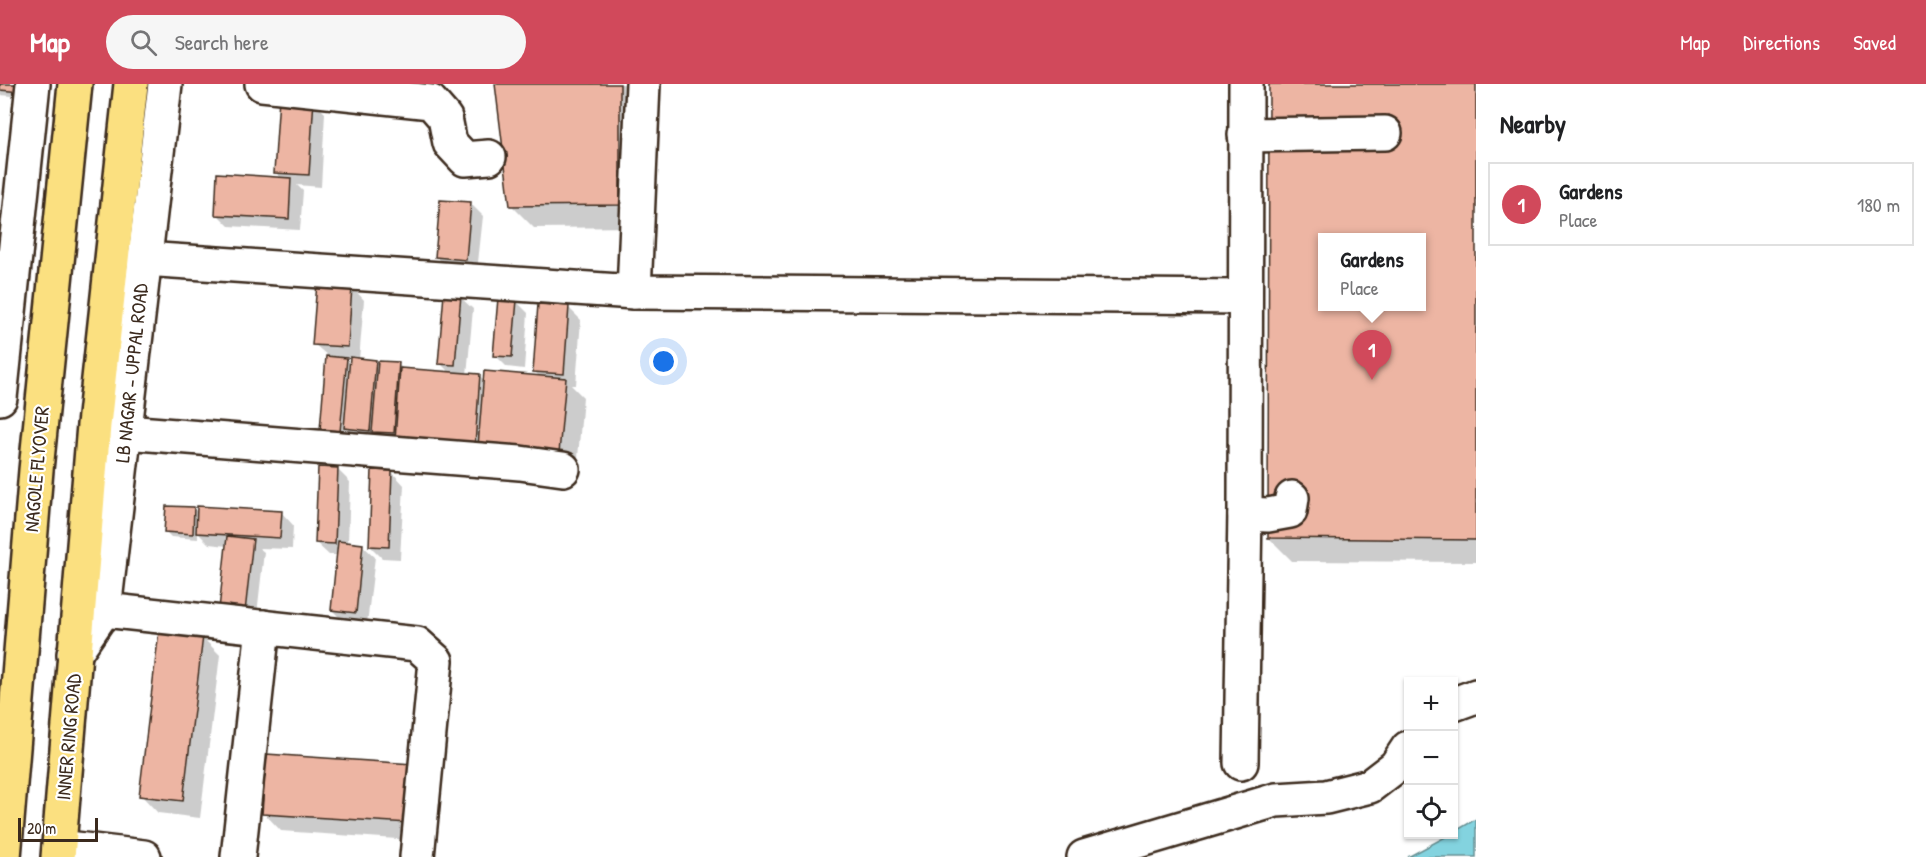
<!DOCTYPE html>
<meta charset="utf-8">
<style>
body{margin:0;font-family:"Patrick Hand",sans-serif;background:#f6f6f6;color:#202124}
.controls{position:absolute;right:18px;bottom:18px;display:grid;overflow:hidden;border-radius:0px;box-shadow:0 2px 4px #0004}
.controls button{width:54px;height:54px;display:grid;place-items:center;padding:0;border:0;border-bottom:2px solid #e0e0e0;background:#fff;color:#202124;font:30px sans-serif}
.scale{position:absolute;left:18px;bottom:15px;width:80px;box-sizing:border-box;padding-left:6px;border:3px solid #3b2a1e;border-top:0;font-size:16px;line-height:21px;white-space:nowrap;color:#3b2a1e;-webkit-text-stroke:4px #fff;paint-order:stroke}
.you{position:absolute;left:664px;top:278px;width:21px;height:21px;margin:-15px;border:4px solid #fff;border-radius:50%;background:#1a73e8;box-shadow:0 0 0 9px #1a73e833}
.badge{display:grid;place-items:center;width:39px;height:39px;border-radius:50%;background:#d1495b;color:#fff;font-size:20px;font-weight:700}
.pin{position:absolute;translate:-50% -50px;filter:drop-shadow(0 2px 3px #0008)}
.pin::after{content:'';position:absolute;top:32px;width:21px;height:18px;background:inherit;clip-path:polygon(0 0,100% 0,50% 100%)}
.popup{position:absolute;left:1318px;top:149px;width:108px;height:78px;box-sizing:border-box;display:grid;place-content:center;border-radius:0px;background:#fff;filter:drop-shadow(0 2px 4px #0005);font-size:20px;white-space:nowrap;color:#757577}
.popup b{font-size:22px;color:#202124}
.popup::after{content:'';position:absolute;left:50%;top:100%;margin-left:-12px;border:12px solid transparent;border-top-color:#fff}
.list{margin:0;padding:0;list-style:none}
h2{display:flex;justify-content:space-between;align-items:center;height:78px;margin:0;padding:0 24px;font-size:26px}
h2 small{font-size:20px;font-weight:400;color:#757577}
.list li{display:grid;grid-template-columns:39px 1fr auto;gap:18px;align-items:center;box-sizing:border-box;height:84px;margin:0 12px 12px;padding:0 12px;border:2px solid #e0e0e0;border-radius:0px}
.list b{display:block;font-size:22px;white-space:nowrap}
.list p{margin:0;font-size:20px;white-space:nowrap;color:#757577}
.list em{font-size:20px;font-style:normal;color:#757577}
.icon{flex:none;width:33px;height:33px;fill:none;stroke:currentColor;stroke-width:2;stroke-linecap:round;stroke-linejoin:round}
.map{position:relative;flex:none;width:1476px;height:773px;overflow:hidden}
header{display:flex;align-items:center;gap:36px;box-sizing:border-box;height:84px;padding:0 30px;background:#d1495b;color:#fff}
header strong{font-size:28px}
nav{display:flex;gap:33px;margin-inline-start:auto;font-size:21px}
.search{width:420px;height:54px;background:#f6f6f6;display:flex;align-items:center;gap:15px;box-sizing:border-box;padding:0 21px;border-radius:33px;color:#757577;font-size:22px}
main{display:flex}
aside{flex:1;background:#fff}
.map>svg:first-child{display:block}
.water{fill:#83d3df;stroke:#668f92;stroke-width:1.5}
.shadow{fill:#0003;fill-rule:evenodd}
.building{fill:#edb5a3;stroke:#3b2a1e;stroke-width:1.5;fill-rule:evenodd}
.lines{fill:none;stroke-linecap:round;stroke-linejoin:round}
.minor-casing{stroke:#3b2a1e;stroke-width:38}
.highway-casing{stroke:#3b2a1e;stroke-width:38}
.minor{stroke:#fff;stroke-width:33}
.highway{stroke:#fbe080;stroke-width:33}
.labels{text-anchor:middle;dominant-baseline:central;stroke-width:4.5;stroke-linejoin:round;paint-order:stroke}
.street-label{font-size:20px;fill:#3b2a1e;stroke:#fff}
</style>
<header>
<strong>Map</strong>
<div class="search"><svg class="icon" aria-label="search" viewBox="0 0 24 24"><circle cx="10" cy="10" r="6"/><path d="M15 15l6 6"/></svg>Search here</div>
<nav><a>Map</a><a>Directions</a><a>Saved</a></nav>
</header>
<main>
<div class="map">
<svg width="1476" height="773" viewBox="0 0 1476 773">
<rect width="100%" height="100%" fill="#fff"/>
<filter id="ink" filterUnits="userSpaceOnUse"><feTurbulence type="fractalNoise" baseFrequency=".0167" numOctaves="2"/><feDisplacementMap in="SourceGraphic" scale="12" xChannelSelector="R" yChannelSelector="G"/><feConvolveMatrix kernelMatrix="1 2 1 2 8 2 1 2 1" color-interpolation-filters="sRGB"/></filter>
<g filter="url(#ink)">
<!-- water -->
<polygon class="water" points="1476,735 1476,773 1408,773 1449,751 1454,750 1454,748"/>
<!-- shadow -->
<g class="shadow">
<polygon points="0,0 26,0 25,13 0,11"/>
<polygon points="496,0 642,0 642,143 534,144 511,121"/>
<path d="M1271,0H1476V478L1292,477L1269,454ZM1322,154H1422V222H1322Z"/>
<polygon points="313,17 325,29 321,103 297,101 303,107 300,146 229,142 217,130 282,95 276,89"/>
<polygon points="471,120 483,132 477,188 448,184 436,172"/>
<path d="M352,203L364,216L359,276L376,277L379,281L398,280L404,286L450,289L440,279L460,213L473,225L467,291L480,292L485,297L540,293L534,287L569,224L581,236L576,301H571L583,313L577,386L334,358L322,346L328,272L314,260ZM344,273L352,274L351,281Z"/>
<polygon points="516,217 528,229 524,285 507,283 495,271"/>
<polygon points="338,386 350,398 348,459 362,461 375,473 367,540 344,538 332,526 338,471 329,471 316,459"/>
<polygon points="392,388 404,401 400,475 382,474 370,462"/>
<polygon points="194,425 198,429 281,428 293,441 292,465 259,464 264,468 256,539 232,537 227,462 209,460 198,449 198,455 171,453 165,447"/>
<polygon points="202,553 220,571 200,734 158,729 141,711"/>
<polygon points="412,681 426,757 281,747 264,729"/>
</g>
<!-- building -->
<g class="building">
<polygon points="0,0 20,0 20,8 0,6"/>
<polygon points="495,0 620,0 620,121 510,122"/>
<path d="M1269,0H1476V456L1268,454ZM1322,154H1422V222H1322Z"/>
<polygon points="279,14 314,15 309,91 274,89"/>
<polygon points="217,89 291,94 289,135 215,131"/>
<polygon points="440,116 471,118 466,176 435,173"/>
<polygon points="317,199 352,202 348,263 312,261"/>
<polygon points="444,210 461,211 455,281 438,280"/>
<polygon points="498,214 517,216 512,273 493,272"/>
<polygon points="538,220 569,222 564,290 533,288"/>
<polygon points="326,272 347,274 340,348 320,346"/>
<polygon points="350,273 376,276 370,347 344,344"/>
<polygon points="378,277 399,278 394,349 372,348"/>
<polygon points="400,284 480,290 475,361 395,356"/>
<polygon points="484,287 566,294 559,369 478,362"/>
<polygon points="318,383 338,384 335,460 315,459"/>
<polygon points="372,386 392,387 389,463 369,462"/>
<polygon points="166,422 194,423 193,450 164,448"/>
<polygon points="197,422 282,427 280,454 196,449"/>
<polygon points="227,452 253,455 245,528 219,525"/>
<polygon points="338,457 363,460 356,529 331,526"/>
<polygon points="159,547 203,552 183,717 139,712"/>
<polygon points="266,670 413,680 409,739 262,730"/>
</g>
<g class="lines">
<!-- minor casing -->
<g class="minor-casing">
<g id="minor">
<polyline points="262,0 431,18 445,34 450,59 465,75 489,73"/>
<polyline points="1245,51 1385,49"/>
<polyline points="144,175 634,208 1245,213"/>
<polyline points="634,208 643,0"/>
<polyline points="0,314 33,0"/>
<polyline points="125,348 520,379 563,385"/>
<polyline points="1245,430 1268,431 1290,427 1292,414"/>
<polyline points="104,526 417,560 436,577 417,773"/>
<polyline points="74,570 104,526 165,0"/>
<polyline points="1454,620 1476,612"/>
<polyline points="1241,679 1245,425 1246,0"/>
<polyline points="59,763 144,773"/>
<polyline points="238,773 263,543"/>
<polyline points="1084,773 1276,716 1326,713 1370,702 1396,682 1408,664"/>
</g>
</g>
<!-- highway casing -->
<g class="highway-casing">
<g id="highway">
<polyline points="4,773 36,386 75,0"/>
<polyline points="58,773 94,341 131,0"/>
</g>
</g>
<!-- minor -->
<use href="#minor" class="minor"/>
<!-- highway -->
<use href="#highway" class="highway"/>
</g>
</g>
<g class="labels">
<!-- street labels -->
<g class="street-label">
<text transform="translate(131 289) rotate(-84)">LB NAGAR - UPPAL ROAD</text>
<text transform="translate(36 385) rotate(-85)">NAGOLE FLYOVER</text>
<text transform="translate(68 653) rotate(-85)">INNER RING ROAD</text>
</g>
</g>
</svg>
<div class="controls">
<button>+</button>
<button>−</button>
<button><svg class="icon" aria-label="locate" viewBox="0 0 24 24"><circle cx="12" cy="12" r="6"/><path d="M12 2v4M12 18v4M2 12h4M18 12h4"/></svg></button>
</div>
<div class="scale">20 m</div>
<div class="you"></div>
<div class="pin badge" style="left:1372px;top:296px">1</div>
<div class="popup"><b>Gardens</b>Place</div>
</div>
<aside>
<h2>Nearby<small></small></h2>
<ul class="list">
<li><span class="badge">1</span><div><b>Gardens</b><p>Place</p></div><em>180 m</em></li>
</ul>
</aside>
</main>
